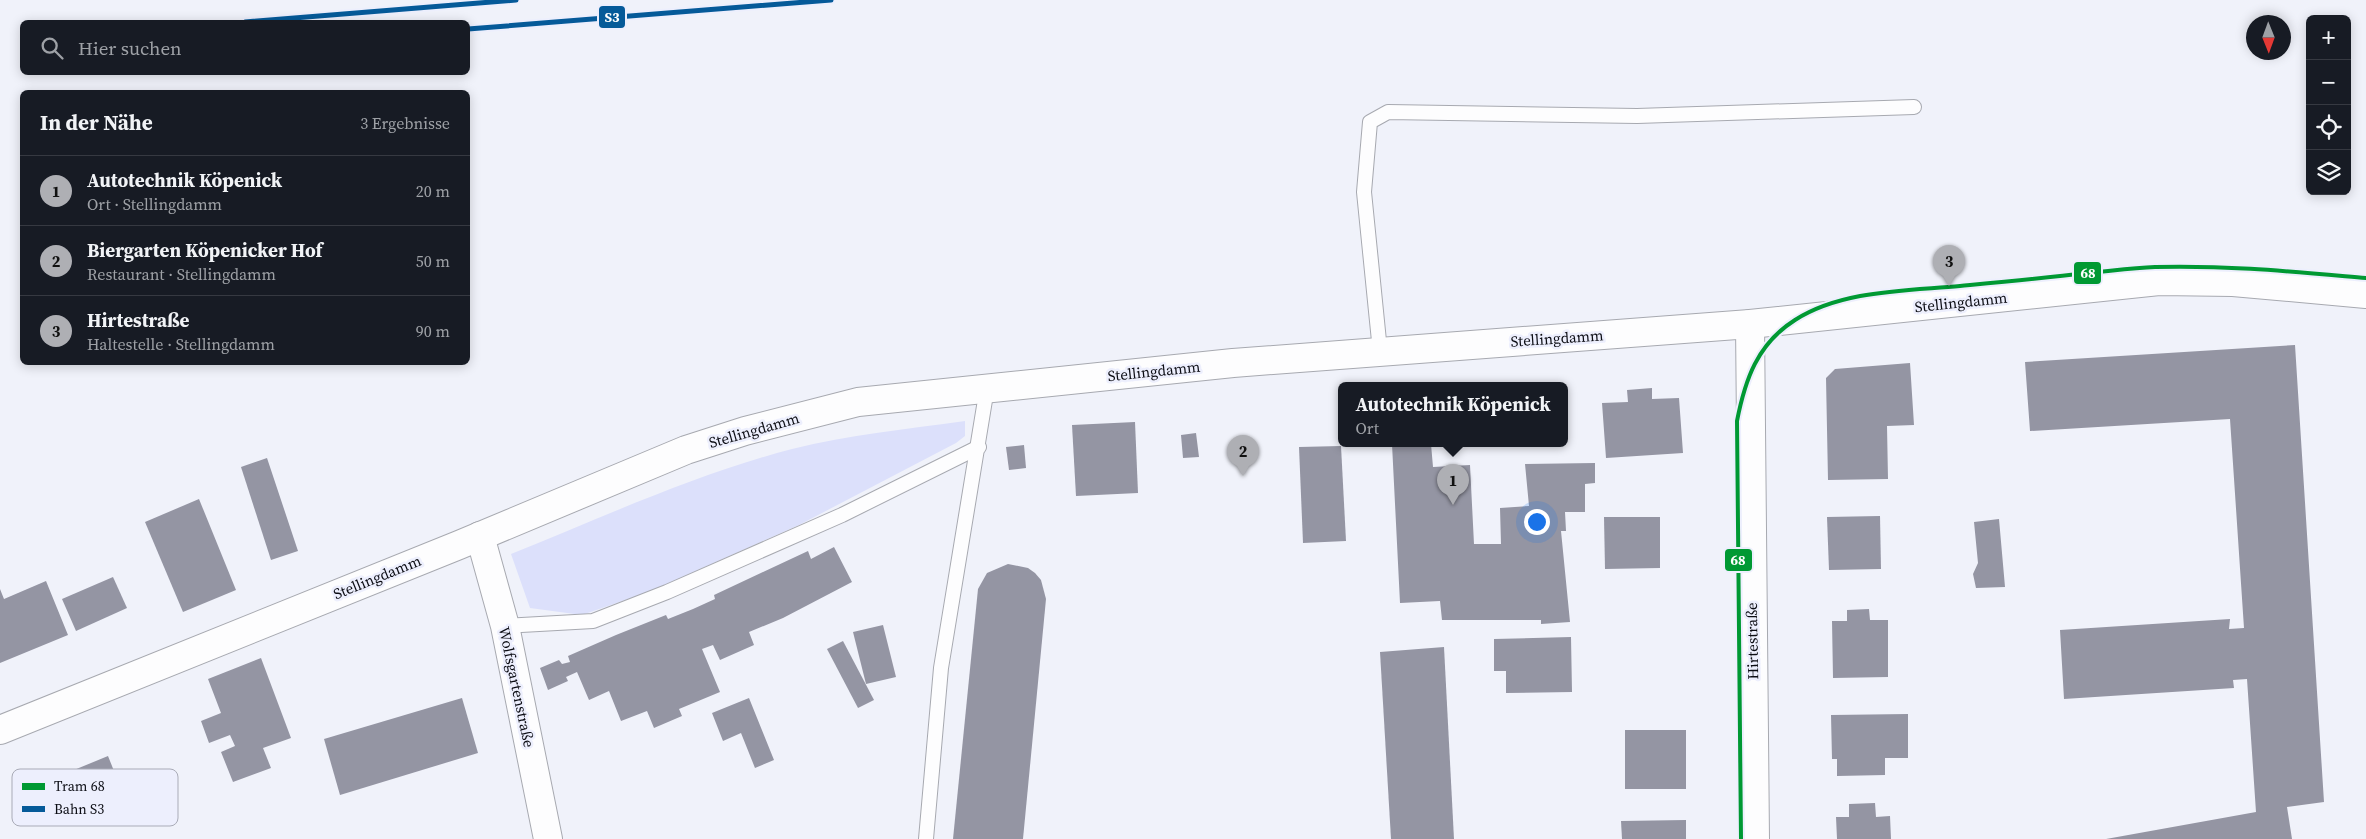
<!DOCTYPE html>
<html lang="de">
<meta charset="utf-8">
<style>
body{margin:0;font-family:"Source Serif 4",serif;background:#20242c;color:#f1f3f6}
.controls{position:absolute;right:15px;top:15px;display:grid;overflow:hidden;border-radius:8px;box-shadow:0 2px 12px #0003}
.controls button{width:45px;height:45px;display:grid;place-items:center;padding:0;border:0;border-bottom:1px solid #363941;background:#171b24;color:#f1f3f6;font:25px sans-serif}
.compass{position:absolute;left:2246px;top:15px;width:45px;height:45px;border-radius:50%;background:#171b24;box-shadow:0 2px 12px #0003;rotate:179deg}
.you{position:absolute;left:1536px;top:521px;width:18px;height:18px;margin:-12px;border:4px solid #fff;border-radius:50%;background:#1a73e8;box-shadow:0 0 0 8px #1a73e833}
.badge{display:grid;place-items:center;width:32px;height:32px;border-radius:50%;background:#aeafb4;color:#111;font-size:16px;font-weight:700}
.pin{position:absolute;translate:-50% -41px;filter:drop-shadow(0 1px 2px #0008)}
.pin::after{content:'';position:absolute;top:26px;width:18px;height:15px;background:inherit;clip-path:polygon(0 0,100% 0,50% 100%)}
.popup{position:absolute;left:1338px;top:382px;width:230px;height:65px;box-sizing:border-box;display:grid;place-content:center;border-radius:8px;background:#171b24;filter:drop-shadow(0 1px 4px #0005);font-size:16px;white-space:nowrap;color:#9ea1a6}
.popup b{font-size:19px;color:#f1f3f6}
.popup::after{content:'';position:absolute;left:50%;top:100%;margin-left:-10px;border:10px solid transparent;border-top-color:#171b24}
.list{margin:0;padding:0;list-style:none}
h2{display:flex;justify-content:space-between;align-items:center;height:65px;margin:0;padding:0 20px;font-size:21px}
h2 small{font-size:16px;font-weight:400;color:#9ea1a6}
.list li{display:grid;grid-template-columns:32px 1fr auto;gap:15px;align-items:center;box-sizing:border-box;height:70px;padding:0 20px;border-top:1px solid #363941}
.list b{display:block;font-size:19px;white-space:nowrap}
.list p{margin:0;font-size:16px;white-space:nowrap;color:#9ea1a6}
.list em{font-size:16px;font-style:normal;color:#9ea1a6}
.icon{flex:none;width:28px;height:28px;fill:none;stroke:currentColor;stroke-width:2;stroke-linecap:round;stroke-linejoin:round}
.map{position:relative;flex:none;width:2366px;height:839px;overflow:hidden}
.search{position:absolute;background:#171b24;box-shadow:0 2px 12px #0003;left:20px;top:20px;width:450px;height:55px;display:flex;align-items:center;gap:12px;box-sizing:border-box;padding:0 18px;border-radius:8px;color:#9ea1a6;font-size:19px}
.panel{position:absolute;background:#171b24;box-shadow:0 2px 12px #0003;left:20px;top:90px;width:450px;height:275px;border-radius:8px}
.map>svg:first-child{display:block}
.green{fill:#dce0fb}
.building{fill:#9495a3}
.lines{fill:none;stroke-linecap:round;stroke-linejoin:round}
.service-casing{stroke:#a7a9b0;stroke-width:16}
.minor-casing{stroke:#a7a9b0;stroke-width:30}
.service{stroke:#fdfdfe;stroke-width:14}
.minor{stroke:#fdfdfe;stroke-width:28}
.rail-1-casing{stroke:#edeffd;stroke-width:9}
.rail-1{stroke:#055a99;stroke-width:5}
.tram-1-casing{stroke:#edeffd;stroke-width:8}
.tram-1{stroke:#093;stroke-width:4}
.labels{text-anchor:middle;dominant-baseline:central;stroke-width:5;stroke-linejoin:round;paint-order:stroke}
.street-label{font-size:15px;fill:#0b0c13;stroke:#edeffd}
.key{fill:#edeffd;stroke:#a9abb7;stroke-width:1}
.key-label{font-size:14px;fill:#0b0c13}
.line-badge{stroke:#edeffd;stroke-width:2}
.badge-label{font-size:14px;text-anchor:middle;font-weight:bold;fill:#fff}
</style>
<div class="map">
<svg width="2366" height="839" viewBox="0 0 2366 839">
<rect width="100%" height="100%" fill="#f0f2fa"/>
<!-- green -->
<path class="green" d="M965,421V436L956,443L799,525L651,591L582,615L530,608L511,554C603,517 696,474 792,449C849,435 907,429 965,421Z"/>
<!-- building -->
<g class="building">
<polygon points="2295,345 2324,802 2287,807 2292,839 2106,839 2256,812 2247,679 2233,680 2234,688 2064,699 2060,630 2230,619 2229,629 2244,628 2230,419 2030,431 2025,362"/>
<polygon points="1910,363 1914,425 1887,426 1888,479 1828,480 1826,378 1835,369"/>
<polygon points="1652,388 1652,399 1679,398 1683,453 1606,458 1602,403 1628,402 1627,390"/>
<polygon points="1135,422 1138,493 1076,496 1072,425"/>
<polygon points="1196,433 1199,457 1183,458 1181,435"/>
<polygon points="1392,444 1431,444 1433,467 1470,465 1474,544 1501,544 1500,508 1529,506 1525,464 1595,463 1595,483 1585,484 1585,512 1565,512 1566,531 1561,531 1570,622 1541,624 1541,620 1442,620 1440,601 1400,603"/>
<polygon points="1024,445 1026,468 1009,470 1006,447"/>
<polygon points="1341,446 1346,541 1303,543 1299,447"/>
<polygon points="267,458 298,551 271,560 241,467"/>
<polygon points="199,499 236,590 183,612 145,522"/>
<polygon points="1880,516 1881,569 1829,570 1827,517"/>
<polygon points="1604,517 1660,517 1660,568 1605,569"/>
<polygon points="1999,519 2005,587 1976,588 1973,574 1978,563 1974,522"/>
<polygon points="834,547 852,582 783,618 749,632 754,645 720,660 713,645 702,649 720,692 679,709 682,716 654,728 647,711 621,721 609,691 589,700 577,672 566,677 568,681 548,690 540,668 559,660 562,664 570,662 568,656 616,635 666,615 668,619 693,609 715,599 714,595 808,551 811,559"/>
<polygon points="1008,564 1028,568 1035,573 1041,580 1046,599 1023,839 953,839 978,589 987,573"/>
<polygon points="113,577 127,608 76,631 62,599"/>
<polygon points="46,581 68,635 0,663 0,589 4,599"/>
<polygon points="1869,609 1870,620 1888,620 1888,677 1833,678 1832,621 1847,621 1847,610"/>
<polygon points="883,625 896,677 866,684 853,632"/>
<polygon points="1571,637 1572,692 1506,693 1506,671 1494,671 1494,639"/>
<polygon points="843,641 874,700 858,708 827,649"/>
<polygon points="1444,647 1454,839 1391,839 1380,652"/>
<polygon points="261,658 291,738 263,748 271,768 233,782 221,752 235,746 230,735 209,743 201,721 221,713 208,679"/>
<polygon points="462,698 478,753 340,795 324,739"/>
<polygon points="749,698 774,760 755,768 741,733 723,741 712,713"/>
<polygon points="1908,714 1908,758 1885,758 1885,775 1837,776 1837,759 1832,759 1831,715"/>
<rect x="1625" y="730" width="61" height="59"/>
<polygon points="108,756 124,796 56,824 40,784"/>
<polygon points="1875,803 1876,817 1890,816 1891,839 1837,839 1836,817 1849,817 1849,804"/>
<polygon points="1686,820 1686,839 1622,839 1621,821"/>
</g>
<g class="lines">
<!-- service casing -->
<g class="service-casing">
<g id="service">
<polyline points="1380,351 1364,192 1370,122 1388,112 1637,116 1914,107"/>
<polyline points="505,626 593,621 667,592 842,515 979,447"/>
<polyline points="926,839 941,668 987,388"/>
</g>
</g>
<!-- minor casing -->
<g class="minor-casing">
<g id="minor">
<polyline points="1750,324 1755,839"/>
<polyline points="480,536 505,626 548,839"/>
<polyline points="0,730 459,545 686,450 745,431 858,402 1233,363 1750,324 2159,281 2233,282 2366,294"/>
</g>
</g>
<!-- service -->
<use href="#service" class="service"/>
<!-- minor -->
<use href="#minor" class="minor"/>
<!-- rail-1 casing -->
<g class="rail-1-casing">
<g id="rail-1">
<polyline points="245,22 516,0"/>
<polyline points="468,29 831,0"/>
</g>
</g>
<!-- rail-1 -->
<use href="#rail-1" class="rail-1"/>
<!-- tram-1 casing -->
<g class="tram-1-casing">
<path id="tram-1" d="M1741,839L1737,421C1745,380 1757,344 1795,320C1842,290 1906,291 1960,286C2002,282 2045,278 2087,273C2110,271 2132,268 2155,267C2226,265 2296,272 2366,278"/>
</g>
<!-- tram-1 -->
<use href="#tram-1" class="tram-1"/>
</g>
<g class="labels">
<!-- street labels -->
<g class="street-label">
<text transform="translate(1961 302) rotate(-6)">Stellingdamm</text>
<text transform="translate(1557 338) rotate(-4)">Stellingdamm</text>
<text transform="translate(1154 371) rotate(-6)">Stellingdamm</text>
<text transform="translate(754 430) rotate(-16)">Stellingdamm</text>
<text transform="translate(377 577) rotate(-22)">Stellingdamm</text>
<text transform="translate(1752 641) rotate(-91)">Hirtestraße</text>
<text transform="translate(517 687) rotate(78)">Wolfsgartenstraße</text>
</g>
</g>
<!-- legend -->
<rect x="12" y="769" width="166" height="57" rx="8" class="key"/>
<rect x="22" y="783" width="23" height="7" fill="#093"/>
<rect x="22" y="806" width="23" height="6" fill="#055a99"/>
<g class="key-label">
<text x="54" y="791">Tram 68</text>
<text x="54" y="814">Bahn S3</text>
</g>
<g class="line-badge">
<rect x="598" y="5" width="28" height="24" rx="5" fill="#055a99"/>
<rect x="2073" y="261" width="29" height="24" rx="5" fill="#093"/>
<rect x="1724" y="548" width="29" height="24" rx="5" fill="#093"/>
</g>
<g class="badge-label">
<text x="612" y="22">S3</text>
<text x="2088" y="278">68</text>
<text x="1738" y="565">68</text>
</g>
</svg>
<div class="controls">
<button>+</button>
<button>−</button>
<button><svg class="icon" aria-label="locate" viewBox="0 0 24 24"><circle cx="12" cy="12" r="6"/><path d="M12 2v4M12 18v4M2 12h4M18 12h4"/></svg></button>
<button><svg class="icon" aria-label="layers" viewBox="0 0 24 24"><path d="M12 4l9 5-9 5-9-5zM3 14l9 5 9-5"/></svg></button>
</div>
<svg class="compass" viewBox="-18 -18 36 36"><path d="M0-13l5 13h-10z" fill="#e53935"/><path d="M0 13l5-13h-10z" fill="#9ea1a6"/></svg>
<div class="you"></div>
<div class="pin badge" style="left:1453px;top:505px">1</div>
<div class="popup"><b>Autotechnik Köpenick</b>Ort</div>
<div class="pin badge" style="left:1243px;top:476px">2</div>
<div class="pin badge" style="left:1949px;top:286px">3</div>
<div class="search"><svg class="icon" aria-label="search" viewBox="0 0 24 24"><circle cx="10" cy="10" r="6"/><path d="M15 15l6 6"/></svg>Hier suchen</div>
<section class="panel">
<h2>In der Nähe<small>3 Ergebnisse</small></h2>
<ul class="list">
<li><span class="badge">1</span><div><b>Autotechnik Köpenick</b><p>Ort · Stellingdamm</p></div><em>20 m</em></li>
<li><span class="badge">2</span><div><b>Biergarten Köpenicker Hof</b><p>Restaurant · Stellingdamm</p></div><em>50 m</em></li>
<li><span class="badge">3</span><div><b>Hirtestraße</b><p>Haltestelle · Stellingdamm</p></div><em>90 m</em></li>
</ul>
</section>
</div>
